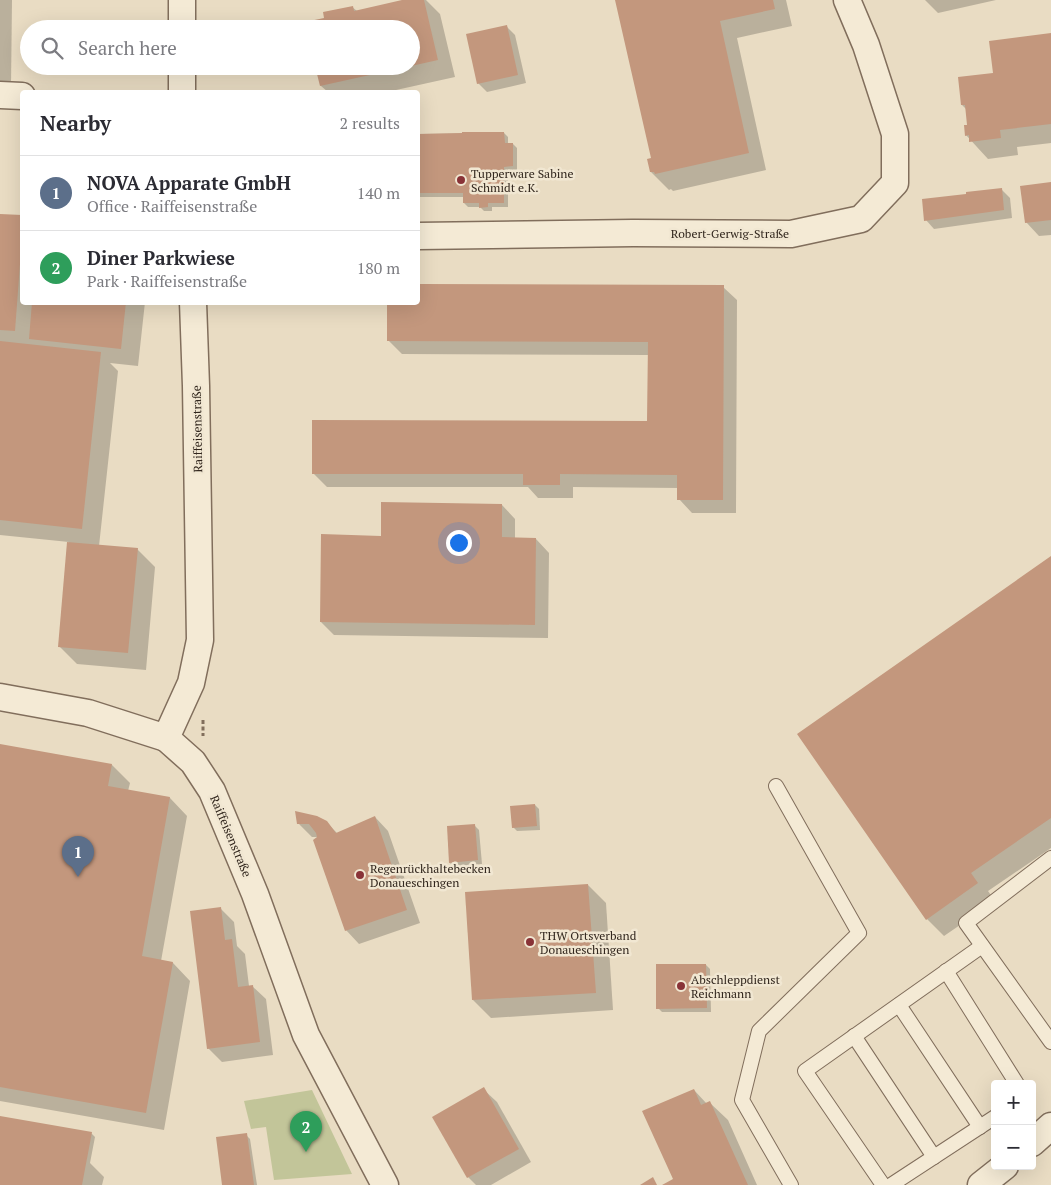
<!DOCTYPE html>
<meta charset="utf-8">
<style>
body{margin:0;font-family:"PT Serif",serif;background:#f2f2f3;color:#2b2b33}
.controls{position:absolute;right:15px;bottom:15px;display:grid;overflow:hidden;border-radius:5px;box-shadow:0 5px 20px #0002}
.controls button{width:45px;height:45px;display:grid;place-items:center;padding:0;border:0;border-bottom:1px solid #e1e1e2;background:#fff;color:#2b2b33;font:25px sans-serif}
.you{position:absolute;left:458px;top:542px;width:18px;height:18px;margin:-12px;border:4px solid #fff;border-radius:50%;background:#1a73e8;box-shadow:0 0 0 8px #1a73e833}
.badge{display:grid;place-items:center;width:32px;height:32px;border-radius:50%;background:#2563eb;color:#fff;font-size:16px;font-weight:700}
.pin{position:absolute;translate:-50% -41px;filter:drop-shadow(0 1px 2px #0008)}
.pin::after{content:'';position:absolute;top:26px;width:18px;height:15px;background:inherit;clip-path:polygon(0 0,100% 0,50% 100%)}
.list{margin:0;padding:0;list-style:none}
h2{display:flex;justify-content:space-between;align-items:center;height:65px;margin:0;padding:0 20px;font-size:21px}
h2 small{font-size:16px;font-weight:400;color:#7c7c81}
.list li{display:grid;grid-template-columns:32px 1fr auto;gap:15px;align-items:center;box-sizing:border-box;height:75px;padding:0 20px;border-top:1px solid #e1e1e2}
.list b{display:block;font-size:19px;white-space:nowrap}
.list p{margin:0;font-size:16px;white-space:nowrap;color:#7c7c81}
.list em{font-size:16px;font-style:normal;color:#7c7c81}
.icon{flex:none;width:28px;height:28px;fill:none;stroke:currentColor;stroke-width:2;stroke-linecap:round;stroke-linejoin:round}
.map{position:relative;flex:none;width:1051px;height:1185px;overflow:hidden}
.search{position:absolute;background:#fff;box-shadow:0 5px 20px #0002;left:20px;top:20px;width:400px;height:55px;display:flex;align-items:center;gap:12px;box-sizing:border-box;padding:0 18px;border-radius:28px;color:#7c7c81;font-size:19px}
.panel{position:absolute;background:#fff;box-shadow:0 5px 20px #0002;left:20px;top:90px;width:400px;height:215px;border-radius:5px}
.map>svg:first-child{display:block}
.green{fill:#c2c599}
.shadow{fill:#0003}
.building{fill:#c3977d}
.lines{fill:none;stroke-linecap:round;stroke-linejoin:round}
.service-casing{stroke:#816e5c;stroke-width:16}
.minor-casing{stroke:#816e5c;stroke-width:29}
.path{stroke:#816e5c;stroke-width:3;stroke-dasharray:4 2.5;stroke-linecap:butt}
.service{stroke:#f4ead5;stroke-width:14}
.minor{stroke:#f4ead5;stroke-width:26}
.poi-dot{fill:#893337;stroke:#f1e7d2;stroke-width:2}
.labels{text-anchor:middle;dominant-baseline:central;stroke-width:5;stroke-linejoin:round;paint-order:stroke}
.poi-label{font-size:12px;fill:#32271e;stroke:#f1e7d2;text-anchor:start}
.street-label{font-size:12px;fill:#32271e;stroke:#f1e7d2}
</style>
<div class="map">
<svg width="1051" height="1185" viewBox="0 0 1051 1185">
<rect width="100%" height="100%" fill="#e9dcc3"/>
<!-- green -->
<polygon class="green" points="312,1090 352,1174 274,1180 266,1127 251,1129 244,1101"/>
<!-- shadow -->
<g class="shadow">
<polygon points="0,0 12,0 11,87 0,87"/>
<polygon points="407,0 426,0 440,14 455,77 387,92 328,92 321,86 317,66 411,66 411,29 326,19 352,7 357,11"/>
<polygon points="617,0 786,0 792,26 737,38 766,170 673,191 671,189 669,190 651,172 652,159"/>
<polygon points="925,0 996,0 938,13"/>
<polygon points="506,26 515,35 526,83 487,92 478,83"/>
<polygon points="1051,35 1051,143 1017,147 1018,155 988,159 966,135 969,126 966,109 962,105 994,74"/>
<polygon points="504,133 508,137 508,144 513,144 517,148 517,170 508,170 508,207 492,207 492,211 484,211 480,207 468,207 464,203 464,197 418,197 418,134"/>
<polygon points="1051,184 1051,235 1039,236 1026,222"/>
<polygon points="1001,189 1010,198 1012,218 934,229 926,220"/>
<polygon points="0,215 22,217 22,302 145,302 138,366 110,363 118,371 99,546 137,549 155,567 146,670 77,664 59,646 69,542 0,535"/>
<polygon points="418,285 723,287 737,300 736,513 692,513 679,499 679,488 573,487 573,498 538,498 528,487 327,487 313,473 649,422 649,355 402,354 388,340 418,302"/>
<polygon points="502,505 515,519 515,539 536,539 549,553 548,638 334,635 321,622 382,537"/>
<polygon points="1051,558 1051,848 988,891 995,901 944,936 927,919"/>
<polygon points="0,745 112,765 130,783 128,791 170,798 187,816 161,961 173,963 190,981 164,1130 0,1101"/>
<polygon points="535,805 539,809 540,830 517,831 513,827"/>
<polygon points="375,817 388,831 420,923 359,944 346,930 318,837 312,837 299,824 326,822 338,834"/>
<polygon points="475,826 479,830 482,864 454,867 450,863"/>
<polygon points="588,885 606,903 613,1010 491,1018 473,1000"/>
<polygon points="221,909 234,922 237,946 245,954 249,986 252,986 266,999 273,1055 222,1062 208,1048"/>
<polygon points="706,965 710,969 711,1012 662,1012 658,1008"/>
<polygon points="483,1089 497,1102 531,1162 491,1185 476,1185 468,1177"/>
<polygon points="694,1090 707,1104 710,1103 728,1120 757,1185 665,1185 674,1179"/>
<polygon points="0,1117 91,1133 95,1137 90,1163 104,1177 102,1185 0,1185"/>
<polygon points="246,1135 250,1139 257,1185 223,1185"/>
</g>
<!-- building -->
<g class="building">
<polygon points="402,0 424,0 438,60 411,66 411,29 307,29 305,22 324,18 323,12 353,6 354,11"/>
<polygon points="615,0 773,0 775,9 720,21 749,153 655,174 654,172 650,172 647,159 651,158"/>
<polygon points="507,25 518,75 477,84 466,34"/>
<polygon points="1051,33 1051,124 1000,130 1001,138 969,142 969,135 965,136 964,125 967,125 965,105 961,105 958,77 993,73 989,41"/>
<polygon points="315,66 405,66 406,67 320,86"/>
<polygon points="462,132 504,132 505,143 513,143 513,166 504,167 504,203 488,203 488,207 479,208 479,203 463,203 463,193 418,193 418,134 462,133"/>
<polygon points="1051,182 1051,220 1025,223 1020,186"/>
<polygon points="1002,188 1004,210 924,221 922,199 966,194 966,192"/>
<polygon points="0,214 22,215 22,237 15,331 0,330"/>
<polygon points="418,284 724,285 723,500 677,500 677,475 560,474 560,485 523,485 523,474 312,474 312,420 647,421 648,342 387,341 387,302 418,302"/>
<polygon points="32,302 126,302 121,349 29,339"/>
<polygon points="0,341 101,352 82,529 0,520"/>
<polygon points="381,502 502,504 502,537 536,538 535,625 320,622 321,534 381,536"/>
<polygon points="67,542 138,548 128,653 58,647"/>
<polygon points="1051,556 1051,818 971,873 978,883 926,920 797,734"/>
<polygon points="0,744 112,764 108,786 170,797 142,956 173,962 146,1113 0,1087"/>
<polygon points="535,804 537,826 512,828 510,806"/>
<polygon points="295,811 317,816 327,821 336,833 375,816 407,910 345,931 313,840 317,837 316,833 309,824 297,824"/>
<polygon points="475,824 478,860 449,863 447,826"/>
<polygon points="588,884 596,993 472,1000 465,892"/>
<polygon points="221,907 225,940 232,939 238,987 253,985 260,1042 207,1049 190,911"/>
<polygon points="656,964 706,964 707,1008 656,1009"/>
<polygon points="484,1087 519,1149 467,1178 432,1117"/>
<polygon points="694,1089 701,1105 710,1101 748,1185 662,1185 673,1179 642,1111"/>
<polygon points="0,1116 92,1132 82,1185 0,1185"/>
<polygon points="247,1133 254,1185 222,1185 216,1137"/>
<polygon points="653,1177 657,1185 640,1185"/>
</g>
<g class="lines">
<!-- service casing -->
<g class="service-casing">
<g id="service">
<polyline points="776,786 859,933 759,1031 742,1100 791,1185"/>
<polyline points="1051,858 966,923 1051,1042"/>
<polyline points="946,971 1017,1084"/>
<polyline points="899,1005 980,1127"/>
<polyline points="854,1036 934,1157"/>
<polyline points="883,1185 805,1071 982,946"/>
<polyline points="891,1185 995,1117"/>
</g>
</g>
<!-- minor casing -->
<g class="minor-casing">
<g id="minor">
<polyline points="182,0 182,29"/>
<polyline points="182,66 182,92"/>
<polyline points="0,95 22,96"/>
<polyline points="418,236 633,233 791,234 861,219 895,183 895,134 866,45 847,0"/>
<polyline points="193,302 196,386 200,640 191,683 166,738 193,762 212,791 255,894 306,1035 385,1185"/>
<polyline points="0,697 88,713 166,738"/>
<polyline points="1032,1143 1051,1126"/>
<polyline points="981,1185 1005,1166"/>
</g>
</g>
<!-- path -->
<polyline class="path" points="203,720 203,736"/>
<!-- service -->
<use href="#service" class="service"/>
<!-- minor -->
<use href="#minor" class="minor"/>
</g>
<!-- markers -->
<g class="poi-dot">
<circle cx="461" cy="180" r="5"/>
<circle cx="360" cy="875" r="5"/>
<circle cx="530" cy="942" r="5"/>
<circle cx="681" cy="986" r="5"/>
</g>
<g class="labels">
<!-- poi labels -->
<g class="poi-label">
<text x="471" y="173">Tupperware Sabine<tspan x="471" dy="14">Schmidt e.K.</tspan></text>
<text x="370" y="868">Regenrückhaltebecken<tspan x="370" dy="14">Donaueschingen</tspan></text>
<text x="540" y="935">THW Ortsverband<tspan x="540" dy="14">Donaueschingen</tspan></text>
<text x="691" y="979">Abschleppdienst<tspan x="691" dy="14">Reichmann</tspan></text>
</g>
<!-- street labels -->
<g class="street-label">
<text x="730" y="233">Robert-Gerwig-Straße</text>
<text transform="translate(197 429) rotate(-91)">Raiffeisenstraße</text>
<text transform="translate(231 836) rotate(67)">Raiffeisenstraße</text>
</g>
</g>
</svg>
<div class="controls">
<button>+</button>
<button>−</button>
</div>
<div class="you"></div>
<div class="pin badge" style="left:78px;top:877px;background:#5c6f8a">1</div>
<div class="pin badge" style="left:306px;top:1152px;background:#2e9e5b">2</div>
<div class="search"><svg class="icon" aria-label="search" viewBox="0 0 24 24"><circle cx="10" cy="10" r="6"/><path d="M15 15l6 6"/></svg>Search here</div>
<section class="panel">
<h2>Nearby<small>2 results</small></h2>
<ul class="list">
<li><span class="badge" style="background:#5c6f8a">1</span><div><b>NOVA Apparate GmbH</b><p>Office · Raiffeisenstraße</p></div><em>140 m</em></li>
<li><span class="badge" style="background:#2e9e5b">2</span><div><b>Diner Parkwiese</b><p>Park · Raiffeisenstraße</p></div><em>180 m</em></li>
</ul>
</section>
</div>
